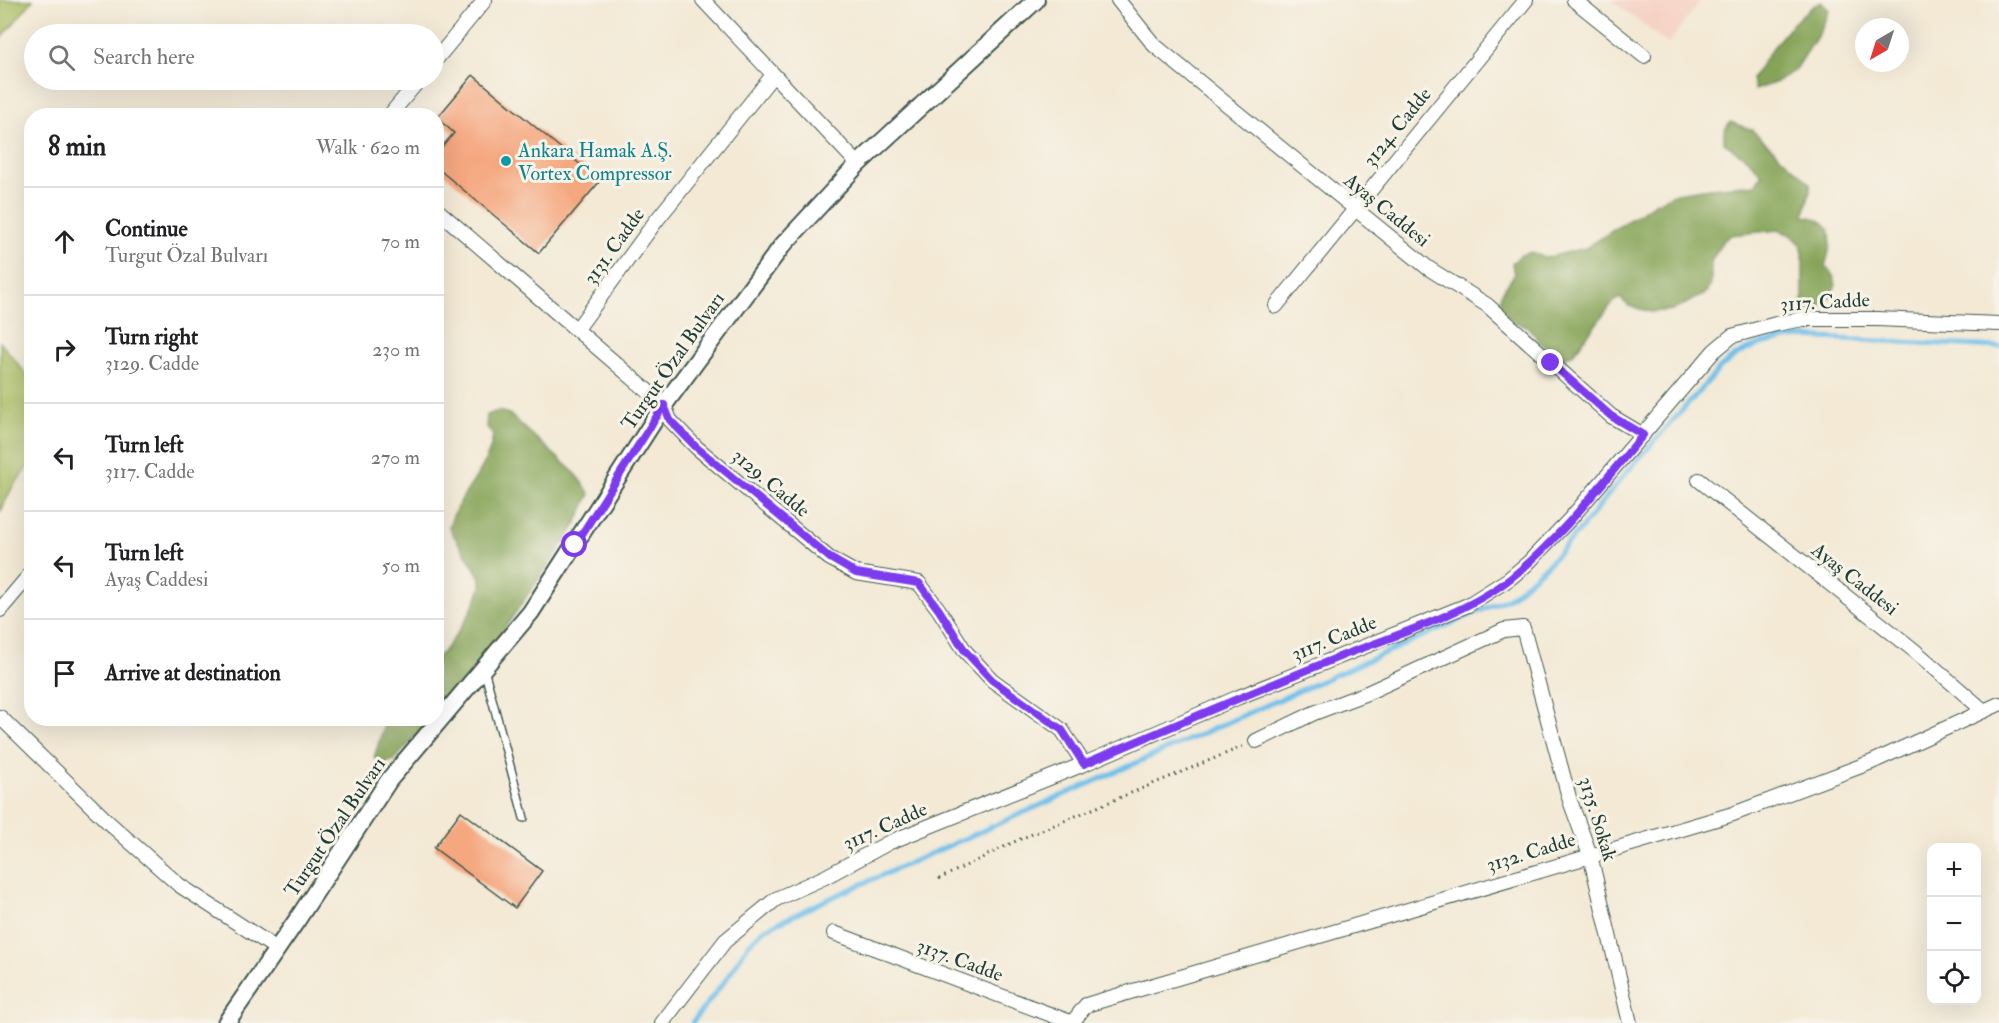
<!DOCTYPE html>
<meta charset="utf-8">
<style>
body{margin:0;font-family:"IM FELL Double Pica",serif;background:#f6f6f6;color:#202124}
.controls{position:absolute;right:18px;bottom:18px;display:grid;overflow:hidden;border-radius:12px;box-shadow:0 6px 24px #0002}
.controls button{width:54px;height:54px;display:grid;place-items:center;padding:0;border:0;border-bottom:2px solid #e0e0e0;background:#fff;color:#202124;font:30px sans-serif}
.compass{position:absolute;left:1855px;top:18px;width:54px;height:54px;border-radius:50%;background:#fff;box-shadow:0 6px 24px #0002;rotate:219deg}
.stop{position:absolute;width:18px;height:18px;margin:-14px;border:4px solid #7c3aed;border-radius:50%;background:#fff}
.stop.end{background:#7c3aed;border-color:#fff;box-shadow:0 2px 6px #0008}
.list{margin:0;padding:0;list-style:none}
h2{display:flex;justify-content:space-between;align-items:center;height:78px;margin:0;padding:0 24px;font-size:26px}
h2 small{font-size:20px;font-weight:400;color:#757577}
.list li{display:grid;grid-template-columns:39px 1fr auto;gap:18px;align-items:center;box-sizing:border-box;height:108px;padding:0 24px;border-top:2px solid #e0e0e0}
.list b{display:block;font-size:22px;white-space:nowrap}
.list p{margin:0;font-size:20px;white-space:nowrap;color:#757577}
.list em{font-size:20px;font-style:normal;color:#757577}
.icon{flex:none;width:33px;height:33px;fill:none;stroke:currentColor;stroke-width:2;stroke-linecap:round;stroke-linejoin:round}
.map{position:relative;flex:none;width:1999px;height:1023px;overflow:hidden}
.search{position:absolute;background:#fff;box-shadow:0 6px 24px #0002;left:24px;top:24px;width:420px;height:66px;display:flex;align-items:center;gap:15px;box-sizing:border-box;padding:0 21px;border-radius:33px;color:#757577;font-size:22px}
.panel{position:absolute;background:#fff;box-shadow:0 6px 24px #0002;left:24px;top:108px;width:420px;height:618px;border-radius:24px}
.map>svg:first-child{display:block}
.built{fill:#f6d2c4}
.green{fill:#a9bd62;stroke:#647d4b;stroke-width:1.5}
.forest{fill:#86a458;stroke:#527046;stroke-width:1.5}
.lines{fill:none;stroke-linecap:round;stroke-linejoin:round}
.stream{stroke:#6fc0ea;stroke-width:5}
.building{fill:#f5a77f}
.service-casing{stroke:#3f574c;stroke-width:10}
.minor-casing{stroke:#3f574c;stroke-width:16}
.tertiary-casing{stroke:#3f574c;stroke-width:20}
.path{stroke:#3f574c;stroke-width:3;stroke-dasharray:1.5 4.5;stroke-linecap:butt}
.service{stroke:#fff;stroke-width:7}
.minor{stroke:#fff;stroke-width:14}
.tertiary{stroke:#fff;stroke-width:16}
.route{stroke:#7c3aed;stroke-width:8}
.culture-dot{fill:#0f9aa8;stroke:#f7f3e8;stroke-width:2}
.labels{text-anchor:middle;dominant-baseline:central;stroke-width:6;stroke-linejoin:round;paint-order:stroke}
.street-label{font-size:20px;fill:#1f3d34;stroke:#f7f3e8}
.culture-label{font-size:20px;fill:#0d838f;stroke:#f7f3e8;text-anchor:start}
</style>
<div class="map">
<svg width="1999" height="1023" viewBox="0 0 1999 1023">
<rect width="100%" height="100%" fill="#f7f3e8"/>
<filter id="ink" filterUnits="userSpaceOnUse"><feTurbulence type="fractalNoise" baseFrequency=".0167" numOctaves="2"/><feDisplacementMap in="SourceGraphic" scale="12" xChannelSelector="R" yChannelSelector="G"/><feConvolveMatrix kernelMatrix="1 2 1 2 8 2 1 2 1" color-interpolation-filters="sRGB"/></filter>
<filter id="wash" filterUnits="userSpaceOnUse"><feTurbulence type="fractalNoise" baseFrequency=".008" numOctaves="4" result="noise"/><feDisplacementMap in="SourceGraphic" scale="24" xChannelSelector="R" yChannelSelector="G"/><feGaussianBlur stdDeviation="1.35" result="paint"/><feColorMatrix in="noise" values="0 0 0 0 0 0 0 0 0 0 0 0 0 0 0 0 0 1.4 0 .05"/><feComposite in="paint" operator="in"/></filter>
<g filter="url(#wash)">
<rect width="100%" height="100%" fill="#f3e9d5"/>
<!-- built -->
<polygon class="built" points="1611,0 1701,0 1668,44"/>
<!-- green -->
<g class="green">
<polygon points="0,0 33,0 0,40"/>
<polygon points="0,342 31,380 32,461 12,488 0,513"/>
</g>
<!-- forest -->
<g class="forest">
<path d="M1821,2L1829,10L1820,32L1796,69L1777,82L1755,90L1752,79C1767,55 1794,14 1821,2Z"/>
<path d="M1730,122L1752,130L1810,183C1811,195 1806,204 1804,216C1837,220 1833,241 1825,266L1833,275L1836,285L1831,295L1815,311L1803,312V252L1799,242L1789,234L1778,230L1731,235L1722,242L1711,262V284L1705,294L1674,310L1651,312L1629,306L1620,298L1614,301L1572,355L1561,358L1542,344L1527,326L1516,323L1506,316L1500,306L1501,294L1514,275L1512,263L1521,255L1532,252L1542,257L1553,256L1586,248L1655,203L1676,193L1710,188L1756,184L1762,174L1747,158L1724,143V131Z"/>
<path d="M498,411L509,414L577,475L590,494L574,528L498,638L437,713V657C450,648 483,596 481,581C480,574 454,537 449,528C457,494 489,472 493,435L486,426L487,415Z"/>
<polygon points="386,719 432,719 394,760 383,764 374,758"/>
</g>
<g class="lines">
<!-- stream -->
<path class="stream" d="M692,1023L727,978L748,945L763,930L826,900L1509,598L1546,566L1580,530L1625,474L1720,368C1746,345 1767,341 1801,337L1999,347"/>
</g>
<g id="blocks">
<!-- building -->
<g class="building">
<polygon points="473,75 600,181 539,253 436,167 436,154 454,133 437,118"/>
<polygon points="461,811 542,871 515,908 434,848"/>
</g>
</g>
</g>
<g filter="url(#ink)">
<use href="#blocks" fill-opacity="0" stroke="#3f574c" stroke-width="1.5"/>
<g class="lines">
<!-- service casing -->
<g class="service-casing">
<polyline id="service" points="484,669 524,818"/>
</g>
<!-- minor casing -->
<g class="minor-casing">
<g id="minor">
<polyline points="703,0 858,164"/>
<polyline points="1118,0 1154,45 1428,268 1487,305 1611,416 1643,435"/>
<polyline points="1574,0 1644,56"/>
<polyline points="434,62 485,0"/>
<polyline points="389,116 419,80"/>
<polyline points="436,209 664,405 670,420 696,447 829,558 856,573 919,583 939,610 965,651 992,680 1062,730 1084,764"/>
<polyline points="1276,306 1526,0"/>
<polyline points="577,329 656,221 773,75"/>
<polyline points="1699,480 1915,651 1984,711"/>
<polyline points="0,610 32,572"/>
<polyline points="0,717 109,823 179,885 277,949"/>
<polyline points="1256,741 1314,713 1367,693 1504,630 1523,628 1570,801 1590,855 1630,1023"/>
<polyline points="834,933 1073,1023"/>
<polyline points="662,1023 725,941 776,899 825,877 890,842 1084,764 1239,697 1468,605 1509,579 1527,564 1571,518 1714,351 1732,336 1776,324 1803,319 1877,319 1999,324"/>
<polyline points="1072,1023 1086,1005 1733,814 1872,762 1999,704"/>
</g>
</g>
<!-- tertiary casing -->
<g class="tertiary-casing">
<polyline id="tertiary" points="226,1023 297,920 389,780 531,612 664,405 782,246 858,164 1036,0"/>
</g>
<!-- path -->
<polyline class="path" points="939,879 1018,840 1244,746"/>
<!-- service -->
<use href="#service" class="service"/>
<!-- minor -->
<use href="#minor" class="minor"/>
<!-- tertiary -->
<use href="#tertiary" class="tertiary"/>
</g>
</g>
<g class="lines" filter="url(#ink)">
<!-- route -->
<path class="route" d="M575,545L664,405L670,420L696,447L830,558L856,573L919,583L939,610L965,651L992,680L1062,730L1084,764C1168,728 1253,692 1339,657C1393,636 1466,614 1511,578C1559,540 1603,482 1643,435L1611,416L1551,363"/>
</g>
<!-- markers -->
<circle class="culture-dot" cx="506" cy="161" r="6"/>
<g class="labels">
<!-- street labels -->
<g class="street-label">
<text transform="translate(1397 127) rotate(-51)">3124. Cadde</text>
<text transform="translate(1387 210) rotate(39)">Ayaş Caddesi</text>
<text transform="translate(614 246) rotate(-54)">3131. Cadde</text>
<text transform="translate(1825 302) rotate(-3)">3117. Cadde</text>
<text transform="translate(673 361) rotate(-55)">Turgut Özal Bulvarı</text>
<text transform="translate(771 483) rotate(40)">3129. Cadde</text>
<text transform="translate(1855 579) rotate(38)">Ayaş Caddesi</text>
<text transform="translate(1334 638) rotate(-22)">3117. Cadde</text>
<text transform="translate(1598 819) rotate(73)">3135. Sokak</text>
<text transform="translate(885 826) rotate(-24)">3117. Cadde</text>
<text transform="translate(335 827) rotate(-56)">Turgut Özal Bulvarı</text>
<text transform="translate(1531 852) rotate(-17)">3132. Cadde</text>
<text transform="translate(960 960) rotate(20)">3137. Cadde</text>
</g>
<!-- culture labels -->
<g class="culture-label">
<text x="518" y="150">Ankara Hamak A.Ş.<tspan x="518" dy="23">Vortex Compressor</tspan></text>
</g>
</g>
</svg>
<div class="controls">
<button>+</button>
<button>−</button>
<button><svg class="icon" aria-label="locate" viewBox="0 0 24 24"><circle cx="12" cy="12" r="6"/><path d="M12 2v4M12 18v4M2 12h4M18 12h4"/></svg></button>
</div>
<svg class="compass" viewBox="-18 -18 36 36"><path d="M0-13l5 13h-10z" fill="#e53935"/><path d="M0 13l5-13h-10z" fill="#757577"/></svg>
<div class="stop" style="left:575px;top:545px"></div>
<div class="stop end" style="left:1551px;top:363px"></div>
<div class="search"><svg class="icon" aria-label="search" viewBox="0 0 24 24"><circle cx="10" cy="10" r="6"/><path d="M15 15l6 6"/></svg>Search here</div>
<section class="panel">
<h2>8 min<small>Walk · 620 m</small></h2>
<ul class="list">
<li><svg class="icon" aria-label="ahead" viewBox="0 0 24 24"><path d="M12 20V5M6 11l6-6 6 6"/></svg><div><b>Continue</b><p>Turgut Özal Bulvarı</p></div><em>70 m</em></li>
<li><svg class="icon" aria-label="right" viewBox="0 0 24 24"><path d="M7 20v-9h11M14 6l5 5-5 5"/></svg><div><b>Turn right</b><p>3129. Cadde</p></div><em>230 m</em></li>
<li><svg class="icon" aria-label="left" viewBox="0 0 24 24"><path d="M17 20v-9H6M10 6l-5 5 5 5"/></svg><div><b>Turn left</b><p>3117. Cadde</p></div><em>270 m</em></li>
<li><svg class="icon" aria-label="left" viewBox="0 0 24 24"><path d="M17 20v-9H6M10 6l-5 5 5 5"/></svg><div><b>Turn left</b><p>Ayaş Caddesi</p></div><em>50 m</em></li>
<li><svg class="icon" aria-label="arrive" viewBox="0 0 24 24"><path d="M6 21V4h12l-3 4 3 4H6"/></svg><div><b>Arrive at destination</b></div></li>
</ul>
</section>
</div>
